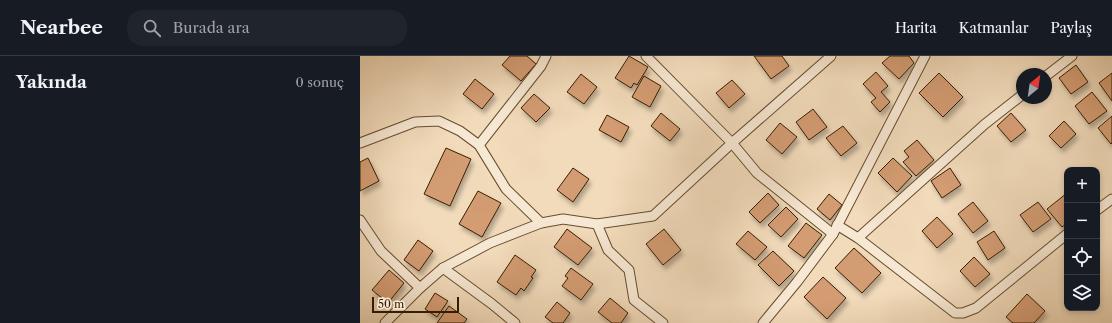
<!DOCTYPE html>
<html lang="tr">
<meta charset="utf-8">
<style>
body{margin:0;font-family:"Libre Caslon Text",serif;background:#20242c;color:#f1f3f6}
.controls{position:absolute;right:12px;bottom:12px;display:grid;overflow:hidden;border-radius:8px;box-shadow:0 2px 6px #0003}
.controls button{width:36px;height:36px;display:grid;place-items:center;padding:0;border:0;border-bottom:1px solid #363941;background:#171b24;color:#f1f3f6;font:20px sans-serif}
.compass{position:absolute;left:656px;top:12px;width:36px;height:36px;border-radius:50%;background:#171b24;box-shadow:0 2px 6px #0003;rotate:29deg}
.scale{position:absolute;left:12px;bottom:10px;width:87px;box-sizing:border-box;padding-left:4px;border:2px solid #381e00;border-top:0;font-size:11px;line-height:14px;white-space:nowrap;color:#381e00;-webkit-text-stroke:3px #f7e8d3;paint-order:stroke}
.list{margin:0;padding:0;list-style:none}
h2{display:flex;justify-content:space-between;align-items:center;height:52px;margin:0;padding:0 16px;font-size:17px}
h2 small{font-size:13px;font-weight:400;color:#9ea1a6}
.icon{flex:none;width:22px;height:22px;fill:none;stroke:currentColor;stroke-width:2;stroke-linecap:round;stroke-linejoin:round}
.map{position:relative;flex:none;width:752px;height:267px;overflow:hidden}
header{display:flex;align-items:center;gap:24px;box-sizing:border-box;height:56px;padding:0 20px;background:#171b24;border-bottom:1px solid #363941}
header strong{font-size:19px}
nav{display:flex;gap:22px;margin-inline-start:auto;font-size:14px}
.search{width:280px;height:36px;background:#20242c;display:flex;align-items:center;gap:10px;box-sizing:border-box;padding:0 14px;border-radius:16px;color:#9ea1a6;font-size:15px}
main{display:flex}
aside{flex:1;background:#171b24}
.map>svg:first-child{display:block}
.building{fill:#d49c73;stroke:#381e00;filter:url(#shadow)}
.lines{fill:none;stroke-linecap:round;stroke-linejoin:round}
.minor-casing{stroke:#664d2f;stroke-width:11}
.minor{stroke:#f7e8d3;stroke-width:9}
</style>
<header>
<strong>Nearbee</strong>
<div class="search"><svg class="icon" aria-label="search" viewBox="0 0 24 24"><circle cx="10" cy="10" r="6"/><path d="M15 15l6 6"/></svg>Burada ara</div>
<nav><a>Harita</a><a>Katmanlar</a><a>Paylaş</a></nav>
</header>
<main>
<aside>
<h2>Yakında<small>0 sonuç</small></h2>
<ul class="list">
</ul>
</aside>
<div class="map">
<svg width="752" height="267" viewBox="0 0 752 267">
<defs>
<filter id="shadow"><feDropShadow dx="2.5" dy="4.5" stdDeviation="2" flood-color="#0004"/></filter>
</defs>
<rect width="100%" height="100%" fill="#f2dbbb"/>
<filter id="stains"><feTurbulence type="fractalNoise" baseFrequency=".005" numOctaves="4"/><feColorMatrix values="0 0 0 0 .2 0 0 0 0 .09 0 0 0 0 .02 0 0 0 .5 -.17"/></filter>
<radialGradient id="worn" r=".72"><stop offset=".6" stop-color="#630" stop-opacity="0"/><stop offset="1" stop-color="#630" stop-opacity=".3"/></radialGradient>
<!-- building -->
<g class="building">
<polygon points="150,0 167,0 176,8 161,25 142,9"/>
<polygon points="269,0 288,11 277,29 274,27 271,32 255,22"/>
<polygon points="394,0 422,0 429,10 411,23"/>
<polygon points="530,0 549,0 554,7 539,23 522,7"/>
<polygon points="716,9 728,26 711,38 699,22"/>
<polygon points="516,16 528,30 521,36 530,46 520,56 511,46 516,42 503,28"/>
<polygon points="579,17 603,41 583,61 559,37"/>
<polygon points="752,17 752,45 739,27"/>
<polygon points="221,18 237,31 224,48 207,36"/>
<polygon points="284,20 301,30 290,51 272,41"/>
<polygon points="115,23 134,38 122,53 103,38"/>
<polygon points="372,24 385,38 369,52 356,37"/>
<polygon points="732,36 747,55 729,68 715,50"/>
<polygon points="174,38 190,52 176,66 161,52"/>
<polygon points="453,53 467,71 449,84 436,66"/>
<polygon points="301,57 320,73 310,85 291,70"/>
<polygon points="651,57 666,74 651,86 637,70"/>
<polygon points="247,59 269,71 261,86 239,74"/>
<polygon points="752,60 752,87 751,88 738,72"/>
<polygon points="704,65 716,78 701,92 689,80"/>
<polygon points="420,67 437,81 422,98 406,84"/>
<polygon points="483,70 497,87 481,100 466,82"/>
<polygon points="557,84 574,104 556,120 543,106 549,101 544,95"/>
<polygon points="86,92 111,103 90,150 64,138"/>
<polygon points="8,102 19,125 0,135 0,106"/>
<polygon points="533,102 552,120 537,136 518,117"/>
<polygon points="213,112 229,123 213,146 197,134"/>
<polygon points="590,112 601,129 582,142 571,125"/>
<polygon points="118,135 141,147 122,181 99,168"/>
<polygon points="408,137 419,149 400,167 389,156"/>
<polygon points="707,137 707,167 702,171 687,153"/>
<polygon points="469,138 482,149 470,164 457,153"/>
<polygon points="613,146 628,165 613,177 598,158"/>
<polygon points="678,146 691,163 673,176 660,159"/>
<polygon points="426,151 438,163 421,181 408,169"/>
<polygon points="577,161 593,178 577,192 562,175"/>
<polygon points="446,167 462,179 444,202 428,190"/>
<polygon points="207,173 232,192 218,209 194,191"/>
<polygon points="304,173 321,194 303,209 286,188"/>
<polygon points="388,175 407,191 395,204 376,188"/>
<polygon points="634,175 645,192 628,204 617,186"/>
<polygon points="58,184 73,195 59,215 44,204"/>
<polygon points="494,192 521,217 502,237 475,212"/>
<polygon points="413,195 434,215 419,230 398,209"/>
<polygon points="155,199 176,214 171,221 173,222 164,235 161,232 156,239 137,226"/>
<polygon points="614,201 630,218 615,231 600,215"/>
<polygon points="211,212 233,228 221,244 202,230 208,222 205,220"/>
<polygon points="29,214 44,227 28,247 12,234"/>
<polygon points="463,221 486,242 467,263 444,241"/>
<polygon points="75,237 88,245 77,261 65,253"/>
<polygon points="667,238 685,255 674,267 653,267 646,261"/>
<polygon points="250,242 268,257 261,267 252,267 238,256"/>
<polygon points="197,246 210,257 203,267 193,267 185,261"/>
<polygon points="89,250 107,263 104,267 77,267"/>
</g>
<g class="lines">
<!-- minor casing -->
<g class="minor-casing">
<g id="minor">
<polyline points="286,0 372,87 397,117 473,178"/>
<polyline points="686,20 712,0"/>
<polyline points="0,87 55,66 79,65 100,75 119,89 146,133 181,167"/>
<polyline points="119,89 181,10 186,0"/>
<polyline points="737,154 752,143"/>
<polyline points="0,164 21,195 60,232"/>
<polyline points="237,168 248,194 269,214 274,244 303,267"/>
<polyline points="477,169 498,182 595,257 603,257 616,252 707,178"/>
<polyline points="498,182 625,68 662,39"/>
<polyline points="83,212 132,248 155,267"/>
<polyline points="25,267 60,232 83,212 130,187 181,167 203,163 237,168 293,160 372,87 471,0"/>
<polyline points="403,267 437,226 473,178 565,0"/>
</g>
</g>
<!-- minor -->
<use href="#minor" class="minor"/>
</g>
<rect width="100%" height="100%" filter="url(#stains)"/>
<rect width="100%" height="100%" fill="url(#worn)"/>
</svg>
<div class="controls">
<button>+</button>
<button>−</button>
<button><svg class="icon" aria-label="locate" viewBox="0 0 24 24"><circle cx="12" cy="12" r="6"/><path d="M12 2v4M12 18v4M2 12h4M18 12h4"/></svg></button>
<button><svg class="icon" aria-label="layers" viewBox="0 0 24 24"><path d="M12 4l9 5-9 5-9-5zM3 14l9 5 9-5"/></svg></button>
</div>
<svg class="compass" viewBox="-18 -18 36 36"><path d="M0-13l5 13h-10z" fill="#e53935"/><path d="M0 13l5-13h-10z" fill="#9ea1a6"/></svg>
<div class="scale">50 m</div>
</div>
</main>
